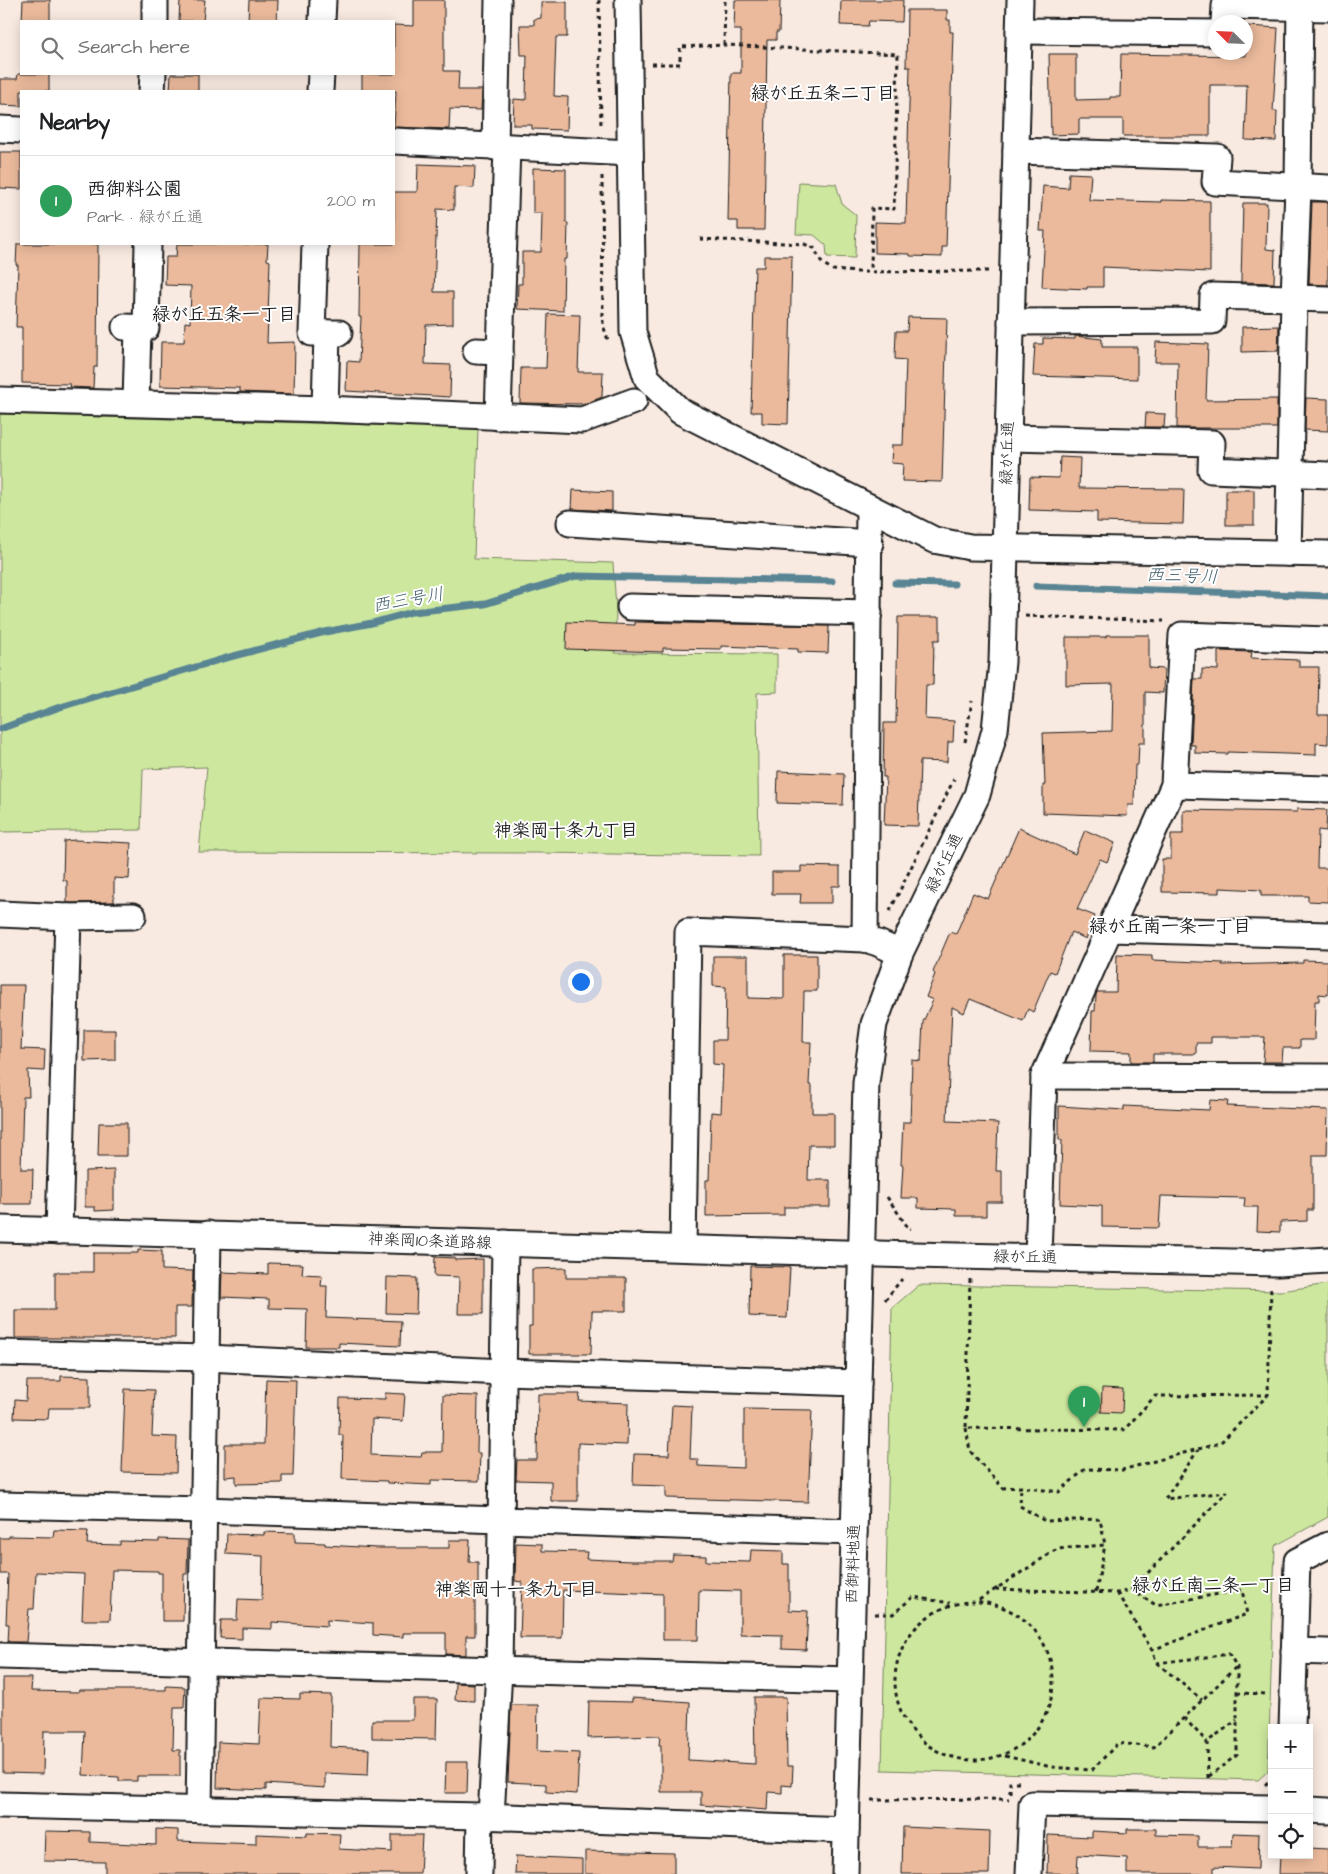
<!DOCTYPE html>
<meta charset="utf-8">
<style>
body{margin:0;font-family:"Architects Daughter","Klee One",sans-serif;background:#f6f6f6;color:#202124}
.controls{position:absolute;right:15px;bottom:15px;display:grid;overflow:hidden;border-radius:0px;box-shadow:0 2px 12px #0003}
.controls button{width:45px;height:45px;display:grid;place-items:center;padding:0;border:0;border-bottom:1px solid #e0e0e0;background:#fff;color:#202124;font:25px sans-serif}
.compass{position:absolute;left:1208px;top:15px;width:45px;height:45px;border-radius:50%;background:#fff;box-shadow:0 2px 12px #0003;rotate:294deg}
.you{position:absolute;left:580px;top:981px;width:18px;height:18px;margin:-12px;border:4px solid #fff;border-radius:50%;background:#1a73e8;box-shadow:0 0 0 8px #1a73e833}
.badge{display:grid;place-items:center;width:32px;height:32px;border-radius:50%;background:#c8321e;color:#fff;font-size:16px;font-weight:700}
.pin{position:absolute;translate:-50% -41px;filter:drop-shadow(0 1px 2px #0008)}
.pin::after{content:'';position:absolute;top:26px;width:18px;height:15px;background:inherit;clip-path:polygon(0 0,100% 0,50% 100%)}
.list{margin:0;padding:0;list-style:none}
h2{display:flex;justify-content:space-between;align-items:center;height:65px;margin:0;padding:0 20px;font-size:21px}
h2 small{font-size:16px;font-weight:400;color:#757577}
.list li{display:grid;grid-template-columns:32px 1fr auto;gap:15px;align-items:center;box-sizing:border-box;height:90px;padding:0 20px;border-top:1px solid #e0e0e0}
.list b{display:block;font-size:19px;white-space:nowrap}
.list p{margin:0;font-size:16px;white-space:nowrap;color:#757577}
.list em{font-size:16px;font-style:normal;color:#757577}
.icon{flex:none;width:28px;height:28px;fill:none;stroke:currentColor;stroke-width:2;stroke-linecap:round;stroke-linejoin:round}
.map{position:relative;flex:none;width:1328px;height:1874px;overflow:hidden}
.search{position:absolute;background:#fff;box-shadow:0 2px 12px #0003;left:20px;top:20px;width:375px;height:55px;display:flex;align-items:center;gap:12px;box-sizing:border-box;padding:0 18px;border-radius:0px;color:#757577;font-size:19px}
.panel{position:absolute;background:#fff;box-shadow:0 2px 12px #0003;left:20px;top:90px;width:375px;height:155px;border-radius:0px}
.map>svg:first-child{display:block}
.green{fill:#cde89e;stroke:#74825d}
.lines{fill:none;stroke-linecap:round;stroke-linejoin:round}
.stream{stroke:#598493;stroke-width:7}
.building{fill:#ebba9c;stroke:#1c1c1c}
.minor-casing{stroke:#1c1c1c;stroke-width:29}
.path{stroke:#1c1c1c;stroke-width:3;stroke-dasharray:4 4;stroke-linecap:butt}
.minor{stroke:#fff;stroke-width:25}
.labels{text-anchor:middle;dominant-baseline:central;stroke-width:4;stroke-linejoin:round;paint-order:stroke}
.street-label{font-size:16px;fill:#1c1c1c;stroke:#fff}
.neighbourhood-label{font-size:18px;font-weight:bold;fill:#1c1c1c;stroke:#fff}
.water-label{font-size:18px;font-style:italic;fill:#45626c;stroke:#fff}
</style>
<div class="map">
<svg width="1328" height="1874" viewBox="0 0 1328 1874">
<rect width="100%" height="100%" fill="#f9eae1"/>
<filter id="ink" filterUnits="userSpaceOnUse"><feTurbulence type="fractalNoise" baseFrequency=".02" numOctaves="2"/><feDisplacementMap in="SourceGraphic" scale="10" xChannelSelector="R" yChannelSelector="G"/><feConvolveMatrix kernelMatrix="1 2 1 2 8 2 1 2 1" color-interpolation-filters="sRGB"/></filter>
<g filter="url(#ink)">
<!-- green -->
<g class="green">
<polygon points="799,182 836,184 842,204 856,215 855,258 827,257 826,245 814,235 796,234"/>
<polygon points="0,414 478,428 474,559 613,563 616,608 615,653 777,654 777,692 757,693 759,856 537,853 199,852 207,767 143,769 141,830 0,832"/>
<polygon points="1328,1284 1328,1517 1275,1546 1268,1771 1258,1780 882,1770 892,1308 919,1285 1281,1291"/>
</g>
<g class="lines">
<!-- stream -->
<g class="stream">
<polyline points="895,583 954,584"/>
<polyline points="1036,586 1328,596"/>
<polyline points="0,729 57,708 226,658 325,632 372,623 412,612 485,604 576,576 832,581"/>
</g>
</g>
<!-- building -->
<g class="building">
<polygon points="23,0 50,0 50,21 22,21"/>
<polygon points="180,0 205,0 203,21 179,21"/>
<polygon points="249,0 278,0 277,21 248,21"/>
<polygon points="414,0 444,0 444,71 459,71 458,90 482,90 481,110 450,109 449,129 394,127 396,91 362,91 362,74 394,74 394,25 414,26"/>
<polygon points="735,0 780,0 779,32 776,32 776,40 767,40 764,230 738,230 738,221 728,221 731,73 741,73 741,30 734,30"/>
<polygon points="841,0 903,0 902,22 869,21 868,26 840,25"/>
<polygon points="541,2 567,2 567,37 556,37 554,96 568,97 567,130 532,129 532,125 513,125 514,99 526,100 527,55 521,55 520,25 534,25 534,19 541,18"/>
<polygon points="907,10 947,10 947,20 950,20 950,32 953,32 946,247 942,247 942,257 910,256 910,254 875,253 875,222 906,223 910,67 906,67"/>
<polygon points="1248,26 1278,28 1273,111 1277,111 1276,141 1245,140 1247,85 1210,85 1210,136 1123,136 1123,119 1079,119 1079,134 1051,135 1049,54 1076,54 1076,100 1110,99 1110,97 1120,97 1121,54 1246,56"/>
<polygon points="18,74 49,74 49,91 21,91 21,106 0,105 0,79 17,79"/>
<polygon points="171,74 198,74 198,91 170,91"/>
<polygon points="0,152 21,152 21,189 0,188"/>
<polygon points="418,164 475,166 474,188 454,187 454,210 437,209 434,292 453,292 453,324 426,325 425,364 451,365 450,397 346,391 347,361 359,362 361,317 359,317 360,244 394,244 394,192 417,192"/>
<polygon points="533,168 566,169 566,223 568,223 567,259 564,259 563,311 517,309 518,284 522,284 522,252 541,252 542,213 533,213"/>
<polygon points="1069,173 1091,174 1089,200 1161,202 1161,200 1210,201 1210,272 1103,267 1103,287 1087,287 1087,289 1042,287 1045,231 1040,231 1043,186 1068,188"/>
<polygon points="1312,202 1328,202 1328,285 1309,284"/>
<polygon points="1243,203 1267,203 1266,249 1275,250 1274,283 1241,282"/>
<polygon points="17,244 98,244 97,367 94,367 93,388 69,387 70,384 22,383 22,327 16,327 18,265 16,265"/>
<polygon points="177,244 268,244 267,260 270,261 267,343 295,342 294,394 240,392 240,388 160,386 161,342 184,342 185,322 190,323 191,286 165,285 166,257 176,257"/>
<polygon points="764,256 792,256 788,424 762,423 762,412 751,412 755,267 764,267"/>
<polygon points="548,314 580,315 578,372 603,372 602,397 585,404 520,403 521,368 546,368"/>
<polygon points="908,317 947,318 942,482 902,481 903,464 891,463 892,445 903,445 906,360 895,359 896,331 907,331"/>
<polygon points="1279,326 1278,351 1242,352 1242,327"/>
<polygon points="1075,336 1102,339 1102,347 1137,347 1137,379 1033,376 1035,344 1043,344 1043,338 1075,339"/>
<polygon points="1156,342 1208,344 1206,400 1277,399 1277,428 1177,428 1178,362 1155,362"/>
<polygon points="1306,398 1328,399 1328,431 1305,430"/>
<polygon points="1146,413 1165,414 1164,427 1145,427"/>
<polygon points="1060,457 1080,458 1079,488 1184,489 1183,524 1097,522 1097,512 1029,510 1030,477 1059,478"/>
<polygon points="573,490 612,492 612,511 572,509"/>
<rect x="1226" y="490" width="28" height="35"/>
<polygon points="898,617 940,617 940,640 934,640 933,685 926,685 925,719 954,721 953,742 948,742 947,762 920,761 918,826 884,825 886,777 883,777 884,723 896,723"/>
<polygon points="567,622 635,625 635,622 829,626 828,653 798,652 798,649 721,646 721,649 663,648 663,652 566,649"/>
<polygon points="1106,635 1149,635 1149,668 1164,669 1163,693 1145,692 1145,743 1139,743 1138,765 1135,765 1134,805 1128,805 1127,816 1043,813 1043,785 1045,785 1043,733 1112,731 1113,684 1066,685 1066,637 1106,637"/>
<polygon points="1218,651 1252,652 1251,658 1299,660 1299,667 1319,667 1318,715 1328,715 1328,744 1316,743 1316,755 1228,752 1228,754 1195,753 1195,745 1191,745 1194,679 1202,679 1202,669 1218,670"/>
<polygon points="778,771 844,774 843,805 777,803"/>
<polygon points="1297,809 1327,810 1326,831 1318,830 1317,868 1328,868 1328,902 1308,901 1308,896 1261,896 1261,890 1220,888 1220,893 1162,892 1162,859 1171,859 1171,834 1183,834 1183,810 1297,812"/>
<polygon points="1019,828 1075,854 1085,830 1115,843 1107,862 1100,859 1077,909 1095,916 1086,939 1071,932 1055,973 1050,971 1033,1012 1028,1009 1023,1021 970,999 964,1013 952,1007 947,1121 998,1123 996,1171 1002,1171 1002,1202 986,1202 986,1216 956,1216 956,1209 918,1208 918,1198 901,1198 903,1165 901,1165 903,1122 910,1122 912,1060 921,1061 923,1022 933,1000 926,997 935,974 933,972 950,932 956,934 973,893 988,899"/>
<polygon points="75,840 131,843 129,879 114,878 114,902 67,903 67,881 63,880 64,841"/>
<polygon points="801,866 840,867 840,886 832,886 832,903 800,903 801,894 772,894 772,872 801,872"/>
<polygon points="1117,954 1152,955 1152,960 1223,963 1222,965 1303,963 1303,960 1328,961 1328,995 1319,994 1319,1001 1315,1001 1314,1040 1300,1040 1300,1048 1283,1048 1282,1062 1263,1062 1265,1037 1211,1037 1211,1043 1196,1043 1196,1054 1153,1054 1153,1062 1131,1062 1131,1052 1091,1051 1092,1011 1095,1011 1096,995 1097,992 1116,992"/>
<polygon points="784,955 817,955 817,991 804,991 803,1042 811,1042 809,1085 812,1085 812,1113 834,1113 834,1145 809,1145 808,1180 830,1180 830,1207 784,1207 784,1215 706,1216 706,1180 709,1180 711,1112 721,1113 723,1065 713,1064 713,1040 725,1040 726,987 713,986 713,956 748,956 748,998 784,999"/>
<polygon points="0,985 24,985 21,1049 45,1050 44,1071 28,1070 29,1097 23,1097 21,1169 33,1169 32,1204 0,1204"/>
<polygon points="84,1030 115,1030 115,1060 84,1061"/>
<polygon points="1210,1100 1228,1101 1227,1106 1328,1110 1327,1155 1313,1155 1313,1210 1307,1210 1307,1221 1280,1222 1280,1232 1257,1231 1258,1207 1244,1207 1245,1198 1161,1196 1159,1228 1102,1227 1102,1206 1060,1204 1062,1140 1059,1140 1059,1106 1124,1110 1124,1106 1209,1110"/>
<polygon points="99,1123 127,1123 127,1156 98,1156"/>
<polygon points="114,1170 114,1210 95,1211 95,1207 85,1207 85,1171"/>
<polygon points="138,1250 162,1251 162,1270 193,1271 192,1307 175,1307 175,1338 15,1338 15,1310 55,1310 55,1272 93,1272 93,1253 138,1253"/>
<polygon points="435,1257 455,1258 455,1260 483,1259 483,1314 458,1314 459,1277 434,1276"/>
<polygon points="268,1263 303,1264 302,1274 322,1275 321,1286 327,1286 326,1318 401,1321 400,1346 339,1343 339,1347 306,1347 307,1309 269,1308 269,1299 221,1297 222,1272 268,1274"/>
<polygon points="750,1266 790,1267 787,1318 749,1316"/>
<polygon points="566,1268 566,1278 626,1278 626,1311 592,1311 591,1354 529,1354 529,1326 532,1326 532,1269"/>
<polygon points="387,1277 417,1278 416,1314 386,1313"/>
<polygon points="61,1376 90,1377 90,1408 49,1408 48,1419 14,1418 15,1400 26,1401 27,1381 61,1381"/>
<polygon points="266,1379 296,1380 293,1476 282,1476 282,1483 236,1484 236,1476 225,1477 225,1444 264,1444"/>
<polygon points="1102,1388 1123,1389 1122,1413 1101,1412"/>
<polygon points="125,1389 154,1390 152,1436 177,1437 176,1473 122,1472"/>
<polygon points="385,1393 405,1394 403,1421 372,1419 371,1455 421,1457 422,1452 442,1452 443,1395 478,1396 477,1453 480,1453 479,1481 431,1480 431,1485 387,1483 387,1481 342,1479 343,1435 339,1435 340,1398 385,1399"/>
<polygon points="538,1394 580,1394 579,1401 628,1403 627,1445 578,1443 578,1501 551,1501 551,1481 516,1480 517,1460 537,1460"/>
<polygon points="672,1405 692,1406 690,1459 698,1459 698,1466 744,1468 744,1409 812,1410 808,1502 666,1498 666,1486 633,1485 634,1454 669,1455"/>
<polygon points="54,1530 88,1531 87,1544 120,1545 120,1541 159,1542 159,1539 188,1540 187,1574 184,1574 183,1621 162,1621 162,1573 158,1573 158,1571 112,1570 110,1620 82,1620 84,1574 36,1572 34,1609 29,1609 26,1642 8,1642 9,1624 6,1624 8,1574 0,1574 0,1538 9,1538 9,1536 53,1537"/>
<polygon points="264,1532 295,1533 295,1542 325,1543 325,1545 377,1548 449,1548 449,1540 470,1540 469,1562 478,1562 478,1593 475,1593 475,1636 466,1636 466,1655 446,1654 446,1633 403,1633 403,1637 373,1635 373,1623 327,1620 327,1626 272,1622 272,1629 242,1628 242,1639 220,1638 221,1620 237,1620 238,1599 262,1600 263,1556 226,1554 227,1534 264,1535"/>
<polygon points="516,1543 542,1544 542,1551 587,1552 586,1559 631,1561 672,1561 673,1555 706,1556 706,1561 750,1562 751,1550 783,1551 783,1564 789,1564 789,1610 808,1611 806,1650 782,1649 782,1635 740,1634 740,1591 699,1590 698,1640 663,1640 663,1594 563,1590 562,1638 520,1638 522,1582 515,1581"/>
<polygon points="3,1678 32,1678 31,1691 79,1692 79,1690 166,1690 166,1686 185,1687 184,1707 174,1707 173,1750 180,1750 180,1776 137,1776 137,1781 119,1781 119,1777 83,1775 85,1731 44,1731 43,1774 3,1773"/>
<polygon points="456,1683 474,1684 474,1701 455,1700"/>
<polygon points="300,1694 331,1695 330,1747 369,1749 368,1775 325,1773 325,1788 266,1784 266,1790 217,1788 218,1742 259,1744 261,1698 300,1699"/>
<polygon points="754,1697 786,1697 787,1766 793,1766 792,1786 782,1785 782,1793 768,1792 767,1810 701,1805 701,1792 661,1792 661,1745 659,1745 660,1736 588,1738 589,1701 632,1702 632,1698 690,1702 688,1760 755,1764"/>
<polygon points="413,1699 437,1699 436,1739 372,1738 372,1720 413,1720"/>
<polygon points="511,1705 538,1705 537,1751 579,1753 577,1794 546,1792 546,1784 508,1782"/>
<polygon points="446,1762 468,1762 467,1793 445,1793"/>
<polygon points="903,1827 990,1831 989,1874 902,1874"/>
<polygon points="156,1829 178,1830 178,1841 256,1844 256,1834 307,1836 307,1833 340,1834 339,1849 392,1852 392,1835 422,1835 420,1874 105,1874 105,1862 44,1861 45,1831 90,1832 90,1842 156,1845"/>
<polygon points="1127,1829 1156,1829 1156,1835 1198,1836 1198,1847 1232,1847 1233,1833 1259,1834 1258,1869 1214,1867 1214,1874 1127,1874 1127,1858 1078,1855 1077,1874 1047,1873 1048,1835 1092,1837 1092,1831 1127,1833"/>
<polygon points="1309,1848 1328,1849 1328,1874 1279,1874 1280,1855 1309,1855"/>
<polygon points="585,1851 674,1853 674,1874 585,1874"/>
<polygon points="516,1856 582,1859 582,1874 515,1874"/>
</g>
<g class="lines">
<!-- minor casing -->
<g class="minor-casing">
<g id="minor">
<polyline points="628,0 633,332 647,378 680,411 934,540 970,547 1328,554"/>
<polyline points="155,21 155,0"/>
<polyline points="322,21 323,0"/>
<polyline points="1224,22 1225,6 1328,8"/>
<polyline points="1019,31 1216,33"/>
<polyline points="152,91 153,74"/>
<polyline points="320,91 321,74"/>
<polyline points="0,129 21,130"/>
<polyline points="394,141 630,153"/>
<polyline points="495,147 498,0"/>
<polyline points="1016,151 1217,157 1215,182 1328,188"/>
<polyline points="315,244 312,333 339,333"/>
<polyline points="1011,322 1212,321 1213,296 1328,299"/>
<polyline points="125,327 146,328 148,244"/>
<polyline points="476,351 500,352 507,148"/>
<polyline points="0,400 325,409 582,420 634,401"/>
<polyline points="136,403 138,328"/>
<polyline points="325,409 327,333"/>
<polyline points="498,417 500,352"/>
<polyline points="1008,438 1212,443 1211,470 1328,475"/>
<polyline points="869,507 865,939 878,943 900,953"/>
<polyline points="570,523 870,543"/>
<polyline points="1288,553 1294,298 1298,187 1300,0"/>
<polyline points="630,607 869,613"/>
<polyline points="1174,785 1328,789"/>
<polyline points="0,914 68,917 133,916"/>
<polyline points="1110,929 1328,935"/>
<polyline points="1044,1076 1328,1077"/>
<polyline points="0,1229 913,1255 1278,1263 1328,1260"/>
<polyline points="59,1231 68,917"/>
<polyline points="683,1248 688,932 865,939"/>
<polyline points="1038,1257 1044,1076 1174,785 1182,635 1328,640"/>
<polyline points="0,1353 206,1358 504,1372 858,1383"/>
<polyline points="0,1505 203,1510 854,1532"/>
<polyline points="1294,1651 1328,1652"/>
<polyline points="0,1656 849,1680"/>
<polyline points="1292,1728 1297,1561 1328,1545"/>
<polyline points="0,1805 480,1816 846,1830"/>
<polyline points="199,1810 208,1234"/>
<polyline points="1309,1810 1328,1811"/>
<polyline points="491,1817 499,1670 505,1243"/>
<polyline points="479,1874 480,1816"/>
<polyline points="845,1874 866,1083 874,1024 900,953 977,795 995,730 1002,662 1020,0"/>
<polyline points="1029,1874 1032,1804 1272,1808"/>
</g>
</g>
<!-- path -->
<g class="path">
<polyline points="599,0 601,129"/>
<polyline points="724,45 725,0"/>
<polyline points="652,64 680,64 680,47 724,45 898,54 894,209 872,208 871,271"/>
<polyline points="602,176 603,325 609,343"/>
<polyline points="700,239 804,244 814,248 822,263 833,270 858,272 988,271"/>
<polyline points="1025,616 1164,621"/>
<polyline points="965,742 972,701"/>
<polyline points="890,911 954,779"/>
<polyline points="887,1197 909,1229 911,1229"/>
<polyline points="970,1279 966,1428 1124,1430 1155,1396 1268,1395 1271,1287"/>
<polyline points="885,1300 902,1279"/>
<polyline points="966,1428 970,1451 1003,1488 1021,1487 1059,1492 1085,1469 1122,1470 1220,1443 1267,1396"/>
<polyline points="995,1589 1117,1593 1131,1590 1156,1605 1242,1590 1247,1614 1152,1650 1157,1663 1229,1654 1237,1667 1237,1755 1208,1777"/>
<polyline points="1131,1590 1227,1492 1165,1499 1198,1450"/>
<polyline points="1096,1592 1105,1545"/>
<polyline points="1117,1593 1152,1650"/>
<polyline points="979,1600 1057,1549 1105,1545 1100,1519 1045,1521 1020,1506 1021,1487"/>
<circle cx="974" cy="1681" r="79"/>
<polyline points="875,1614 893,1614 913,1597 950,1603"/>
<polyline points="1157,1663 1202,1700"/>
<polyline points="1237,1693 1269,1694"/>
<polyline points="1184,1718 1207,1742"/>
<polyline points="1005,1756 1051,1767 1092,1770 1118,1743 1154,1747 1236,1667"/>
<polyline points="1208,1778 1207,1742 1237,1720"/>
<polyline points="1265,1785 1272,1778"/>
<polyline points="1010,1793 1010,1782 1023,1782"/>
<polyline points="871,1800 1009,1799"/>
</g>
<!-- minor -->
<use href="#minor" class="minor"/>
</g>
</g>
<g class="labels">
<!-- street labels -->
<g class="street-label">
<text transform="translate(1007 453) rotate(-88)">緑が丘通</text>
<text transform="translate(944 863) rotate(-64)">緑が丘通</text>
<text transform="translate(430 1241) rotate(2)">神楽岡10条道路線</text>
<text transform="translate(1025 1257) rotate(1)">緑が丘通</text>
<text transform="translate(853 1564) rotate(-88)">西御料地通</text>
</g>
<!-- neighbourhood labels -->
<g class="neighbourhood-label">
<text x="823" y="93">緑が丘五条二丁目</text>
<text x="224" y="314">緑が丘五条一丁目</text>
<text x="566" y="830">神楽岡十条九丁目</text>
<text x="1170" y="926">緑が丘南一条一丁目</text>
<text x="1213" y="1585">緑が丘南二条一丁目</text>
<text x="516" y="1589">神楽岡十一条九丁目</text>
</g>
<!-- water labels -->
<g class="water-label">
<text transform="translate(1182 576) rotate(2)">西三号川</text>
<text transform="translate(408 600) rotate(-10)">西三号川</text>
</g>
</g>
</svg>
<div class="controls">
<button>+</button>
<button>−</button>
<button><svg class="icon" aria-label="locate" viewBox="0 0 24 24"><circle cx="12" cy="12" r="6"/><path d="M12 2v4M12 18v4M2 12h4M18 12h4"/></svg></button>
</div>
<svg class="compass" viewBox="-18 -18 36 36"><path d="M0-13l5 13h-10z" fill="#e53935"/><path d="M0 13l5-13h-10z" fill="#757577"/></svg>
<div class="you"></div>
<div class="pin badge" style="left:1084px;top:1427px;background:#2e9e5b">1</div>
<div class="search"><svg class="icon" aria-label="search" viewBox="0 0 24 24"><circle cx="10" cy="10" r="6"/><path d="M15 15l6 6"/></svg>Search here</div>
<section class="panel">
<h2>Nearby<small></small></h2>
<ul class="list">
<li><span class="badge" style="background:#2e9e5b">1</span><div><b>西御料公園</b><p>Park · 緑が丘通</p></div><em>200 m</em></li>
</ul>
</section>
</div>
